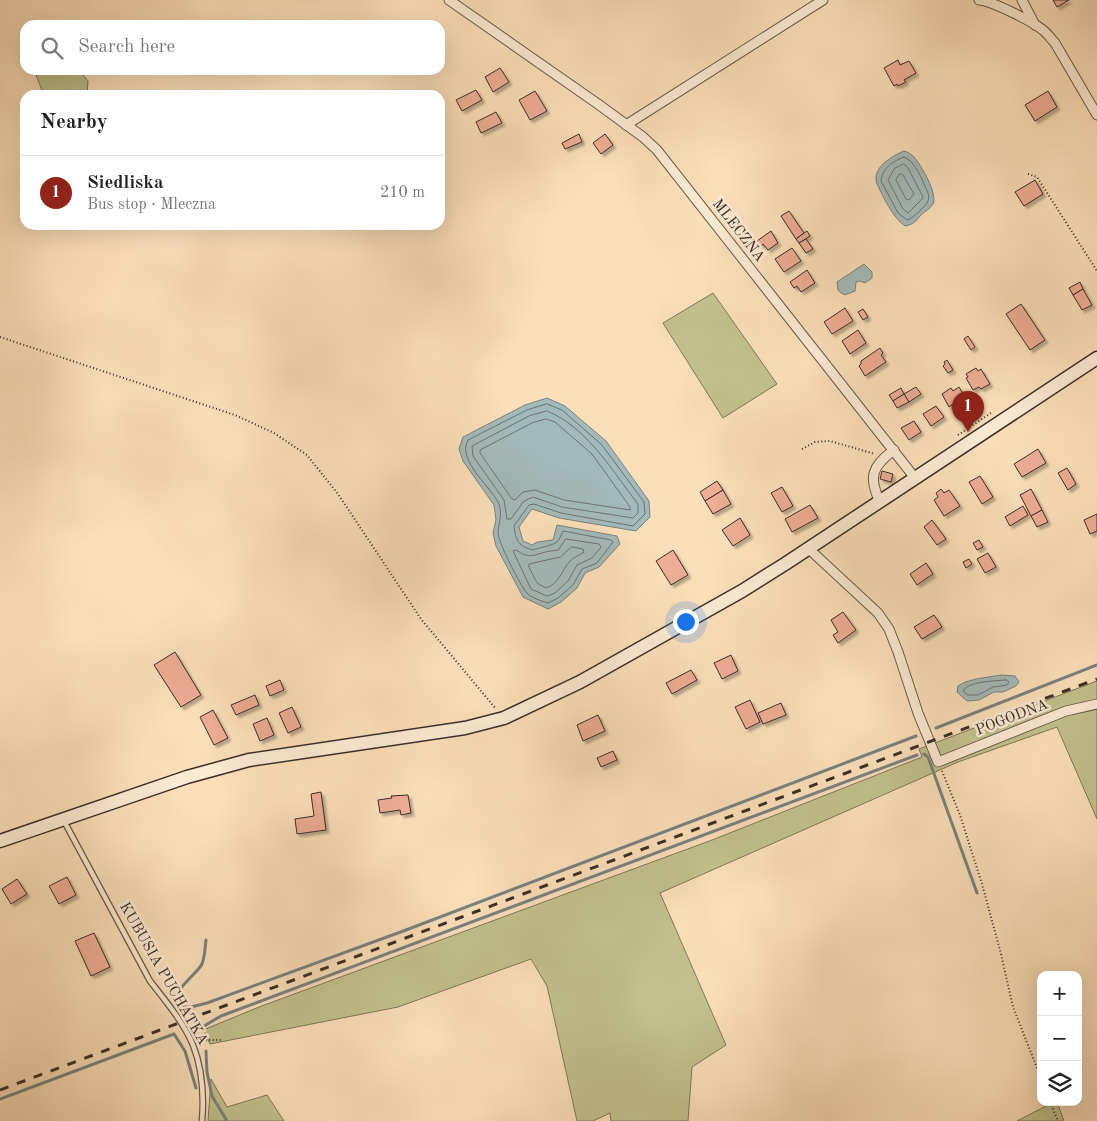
<!DOCTYPE html>
<meta charset="utf-8">
<style>
body{margin:0;font-family:"Old Standard TT",serif;background:#f2f2f2;color:#222}
.controls{position:absolute;right:15px;bottom:15px;display:grid;overflow:hidden;border-radius:10px;box-shadow:0 5px 20px #0002}
.controls button{width:45px;height:45px;display:grid;place-items:center;padding:0;border:0;border-bottom:1px solid #e0e0e0;background:#fff;color:#222;font:25px sans-serif}
.you{position:absolute;left:685px;top:621px;width:18px;height:18px;margin:-12px;border:4px solid #fff;border-radius:50%;background:#1a73e8;box-shadow:0 0 0 8px #1a73e833}
.badge{display:grid;place-items:center;width:32px;height:32px;border-radius:50%;background:#8f2418;color:#fff;font-size:16px;font-weight:700}
.pin{position:absolute;translate:-50% -41px;filter:drop-shadow(0 1px 2px #0008)}
.pin::after{content:'';position:absolute;top:26px;width:18px;height:15px;background:inherit;clip-path:polygon(0 0,100% 0,50% 100%)}
.list{margin:0;padding:0;list-style:none}
h2{display:flex;justify-content:space-between;align-items:center;height:65px;margin:0;padding:0 20px;font-size:21px}
h2 small{font-size:16px;font-weight:400;color:#767676}
.list li{display:grid;grid-template-columns:32px 1fr auto;gap:15px;align-items:center;box-sizing:border-box;height:75px;padding:0 20px;border-top:1px solid #e0e0e0}
.list b{display:block;font-size:19px;white-space:nowrap}
.list p{margin:0;font-size:16px;white-space:nowrap;color:#767676}
.list em{font-size:16px;font-style:normal;color:#767676}
.icon{flex:none;width:28px;height:28px;fill:none;stroke:currentColor;stroke-width:2;stroke-linecap:round;stroke-linejoin:round}
.map{position:relative;flex:none;width:1097px;height:1121px;overflow:hidden}
.search{position:absolute;background:#fff;box-shadow:0 5px 20px #0002;left:20px;top:20px;width:425px;height:55px;display:flex;align-items:center;gap:12px;box-sizing:border-box;padding:0 18px;border-radius:15px;color:#767676;font-size:19px}
.panel{position:absolute;background:#fff;box-shadow:0 5px 20px #0002;left:20px;top:90px;width:425px;height:140px;border-radius:15px}
.map>svg:first-child{display:block}
.green{fill:#c2c18d;stroke:#7e785a}
.water{fill:#a3baba;stroke:#79827f}
.lines{fill:none;stroke-linecap:round;stroke-linejoin:round}
.shore{stroke:#6e7470;stroke-width:1}
.stream{stroke:#79827f;stroke-width:3}
.building{fill:#eead95;stroke:#3a2e27;filter:url(#shadow)}
.lane-casing{stroke:#6a5a4c;stroke-width:7}
.street-casing{stroke:#6a5a4c;stroke-width:11}
.secondary-casing{stroke:#3a2e27;stroke-width:15}
.path{stroke:#3a2e27;stroke-width:2;stroke-dasharray:1 2.5;stroke-linecap:butt}
.lane{stroke:#fcead2;stroke-width:4.5}
.street{stroke:#fcead2;stroke-width:9}
.secondary{stroke:#fcead2;stroke-width:12}
.rail{stroke:#3a2e27;stroke-width:3;stroke-dasharray:9 9;stroke-linecap:butt}
.labels{text-anchor:middle;dominant-baseline:central;stroke-width:5;stroke-linejoin:round;paint-order:stroke}
.street-label{font-size:15px;fill:#3a2e27;stroke:#fcead2}
</style>
<div class="map">
<svg width="1097" height="1121" viewBox="0 0 1097 1121">
<defs>
<filter id="shadow"><feDropShadow dx="3" dy="3" stdDeviation="1" flood-color="#0004"/></filter>
</defs>
<rect width="100%" height="100%" fill="#fbdfb9"/>
<filter id="stains"><feTurbulence type="fractalNoise" baseFrequency=".004" numOctaves="4"/><feColorMatrix values="0 0 0 0 .2 0 0 0 0 .09 0 0 0 0 .02 0 0 0 .5 -.17"/></filter>
<radialGradient id="worn" r=".72"><stop offset=".6" stop-color="#630" stop-opacity="0"/><stop offset="1" stop-color="#630" stop-opacity=".3"/></radialGradient>
<!-- green -->
<g class="green">
<polygon points="34,70 79,70 88,81 87,95 44,95"/>
<polygon points="713,293 777,384 723,418 663,323"/>
<polygon points="1097,681 1097,819 1057,727 958,762 660,893 726,1045 692,1067 688,1121 611,1121 610,1113 593,1121 577,1121 547,986 531,959 398,1007 210,1044 203,1030 259,1007 712,840 922,757 919,749"/>
<polygon points="211,1079 227,1107 267,1095 284,1121 208,1121"/>
<polygon points="1054,1102 1057,1102 1064,1121 1017,1121"/>
</g>
<!-- water -->
<g class="water">
<path d="M904,151C908,152 911,154 914,157C921,165 938,194 933,204C930,209 924,212 921,215C915,222 914,224 905,226C896,219 892,212 886,202C883,196 880,190 877,184C871,168 892,156 904,151Z"/>
<polygon points="864,264 872,272 872,278 865,283 860,281 856,282 855,291 845,295 841,293 838,290 837,282"/>
<polygon points="547,398 565,406 606,441 649,501 650,517 636,531 559,518 532,509 519,527 523,541 532,545 537,542 553,540 557,525 617,536 620,544 599,567 585,573 577,588 561,602 548,609 523,597 496,546 493,533 496,520 494,505 463,461 459,449 463,437 525,405"/>
<polygon points="1001,675 1015,676 1019,682 1016,686 1003,692 994,692 979,700 967,701 957,692 958,686 965,682 976,679"/>
</g>
<g class="lines">
<!-- shore -->
<g class="shore">
<path d="M904,157C916,161 923,182 928,193C929,196 929,198 928,201C927,205 911,220 907,220L898,213L881,181C882,168 893,161 904,157Z"/>
<polygon points="904,164 908,168 923,197 921,200 908,213 903,209 888,180 894,169"/>
<polygon points="900,174 903,175 914,194 909,200 906,199 896,180"/>
<path d="M547,404L562,410L602,445L644,502L645,514L633,526L561,513L534,504L529,505L514,526C516,541 518,546 533,550C538,548 554,545 557,542C560,539 561,535 563,531L611,540L613,542L597,563L582,569L573,585L558,598L548,603C541,601 532,598 527,593C521,587 497,540 498,532C499,522 503,512 498,502C489,485 457,460 468,440L527,410Z"/>
<path d="M547,411C587,427 613,472 638,504V513L633,518L562,507L533,497L524,501L511,519H507L504,500L473,456L472,446L529,416Z"/>
<polygon points="546,419 555,422 592,454 630,507 630,510 564,500 535,490 523,492 515,500 512,499 480,453 480,450 532,423"/>
<path d="M566,539L599,544L601,547L592,558L577,565L568,581L555,593L547,596L531,589L513,551L516,550C527,557 530,557 542,553C547,551 553,551 558,550Z"/>
<path d="M572,547L583,549L584,552C580,555 574,557 570,561C562,570 559,584 546,588L537,583L529,567V564L560,557Z"/>
<path d="M1006,680L1009,682L1007,685L993,687L978,695H968L963,691C969,681 995,681 1006,680Z"/>
</g>
<!-- stream -->
<g class="stream">
<polyline points="936,728 1097,665"/>
<polyline points="924,754 928,757 977,893"/>
<polyline points="191,1007 207,1003 406,930 916,736"/>
<path d="M192,1009L191,1007H181C167,992 196,976 202,964C205,957 205,947 206,940"/>
<polyline points="199,1029 221,1016 917,755"/>
<polyline points="206,1051 207,1072 212,1096 227,1121"/>
<polyline points="0,1099 174,1034 185,1051 196,1088"/>
</g>
</g>
<!-- building -->
<g class="building">
<polygon points="1053,0 1069,0 1057,7"/>
<polygon points="898,60 900,65 909,61 916,73 904,80 906,82 898,86 897,84 894,86 884,68"/>
<polygon points="500,68 509,82 493,92 485,77"/>
<polygon points="476,90 482,100 462,111 456,100"/>
<polygon points="535,91 547,111 530,120 519,100"/>
<polygon points="1048,91 1057,107 1035,121 1025,105"/>
<polygon points="496,112 502,123 481,133 476,122"/>
<polygon points="579,134 582,142 565,149 562,143"/>
<polygon points="605,134 613,145 601,154 593,143"/>
<polygon points="1035,180 1043,194 1024,206 1015,192"/>
<polygon points="789,211 804,233 796,239 781,216"/>
<polygon points="771,231 778,243 768,250 763,244 761,246 757,241"/>
<polygon points="807,231 810,236 799,243 796,239"/>
<polygon points="806,239 813,249 806,253 799,243"/>
<polygon points="792,248 801,261 784,272 775,259"/>
<polygon points="807,270 815,283 801,292 797,286 794,288 790,282"/>
<polygon points="1080,282 1083,289 1073,295 1069,288"/>
<polygon points="1083,289 1092,305 1082,310 1073,295"/>
<polygon points="1021,304 1045,340 1030,350 1006,314"/>
<polygon points="845,308 853,321 832,334 824,322"/>
<polygon points="863,309 868,317 863,320 858,312"/>
<polygon points="858,330 866,343 850,354 842,341"/>
<polygon points="968,336 975,347 971,350 964,339"/>
<polygon points="880,348 883,353 881,355 886,362 865,376 859,366 861,364 861,361"/>
<polygon points="947,360 953,370 948,373 943,366 945,364 944,362"/>
<polygon points="976,368 978,371 981,369 990,384 981,389 979,387 973,390 966,378 968,377 966,374"/>
<polygon points="916,387 921,394 909,402 904,394"/>
<polygon points="959,387 968,402 956,409 953,404 949,407 942,394 951,388 953,391"/>
<polygon points="901,388 904,394 893,401 889,395"/>
<polygon points="904,394 909,402 897,408 893,401"/>
<polygon points="936,406 944,417 931,426 923,414"/>
<polygon points="914,421 921,432 909,440 901,428"/>
<polygon points="1038,449 1046,463 1022,477 1014,464"/>
<polygon points="1067,468 1076,484 1068,490 1058,473"/>
<polygon points="882,471 893,474 891,482 880,479"/>
<polygon points="980,476 993,497 982,504 969,482"/>
<polygon points="717,481 723,490 705,501 700,492"/>
<polygon points="782,487 793,506 782,512 771,493"/>
<polygon points="941,489 944,493 949,490 960,506 944,516 934,500 938,497 936,493"/>
<polygon points="1031,489 1042,510 1031,516 1020,495"/>
<polygon points="723,490 731,504 713,514 705,501"/>
<polygon points="810,505 818,518 792,532 785,519"/>
<polygon points="1023,506 1028,515 1010,526 1005,517"/>
<polygon points="1042,510 1048,522 1037,527 1031,516"/>
<polygon points="1097,514 1097,531 1090,534 1084,520"/>
<polygon points="740,518 750,535 733,546 722,530"/>
<polygon points="932,520 946,539 937,545 924,527"/>
<polygon points="979,540 983,547 977,550 973,543"/>
<polygon points="673,550 688,575 671,585 656,561"/>
<polygon points="988,553 996,567 985,573 977,559"/>
<polygon points="969,559 972,564 966,568 963,562"/>
<polygon points="926,563 933,574 917,585 910,574"/>
<polygon points="843,612 856,630 838,643 833,635 838,632 831,620"/>
<polygon points="934,615 942,627 922,639 914,627"/>
<polygon points="175,652 201,695 181,707 154,665"/>
<polygon points="731,655 738,671 722,679 714,663"/>
<polygon points="691,670 697,680 672,694 666,683"/>
<polygon points="280,680 284,690 270,696 266,686"/>
<polygon points="255,695 259,705 236,715 231,705"/>
<polygon points="750,700 760,722 746,729 735,707"/>
<polygon points="781,703 786,715 763,724 758,713"/>
<polygon points="292,707 301,727 288,733 279,713"/>
<polygon points="213,710 228,738 214,745 200,717"/>
<polygon points="598,715 605,731 583,741 577,725"/>
<polygon points="267,718 274,735 260,741 253,724"/>
<polygon points="613,751 617,760 601,767 597,758"/>
<polygon points="321,792 326,830 297,834 295,819 314,816 311,794"/>
<polygon points="408,795 411,813 401,815 400,810 380,813 378,800 392,798 391,796"/>
<polygon points="67,877 76,895 59,904 49,886"/>
<polygon points="17,879 27,894 11,904 2,889"/>
<polygon points="94,933 110,967 91,976 75,941"/>
</g>
<g class="lines">
<!-- lane casing -->
<g class="lane-casing">
<path id="lane" d="M64,821L150,981C165,1000 184,1023 193,1045C202,1068 204,1097 202,1121"/>
</g>
<!-- street casing -->
<g class="street-casing">
<g id="street">
<polyline points="449,0 598,104 643,137 657,150 915,478"/>
<path d="M979,0C992,1 1034,22 1044,31C1048,34 1051,39 1055,43L1097,115"/>
<polyline points="1022,0 1035,25"/>
<polyline points="626,125 823,0"/>
<path d="M880,502C868,477 872,466 894,450"/>
<polyline points="809,549 878,613 889,629 898,652 918,713 938,762 1066,711 1097,704"/>
</g>
</g>
<!-- secondary casing -->
<g class="secondary-casing">
<polyline id="secondary" points="0,841 187,777 249,760 465,728 504,718 580,682 742,591 785,564 1097,358"/>
</g>
<!-- path -->
<g class="path">
<polyline points="1028,174 1037,177 1097,271"/>
<polyline points="0,337 235,415 274,433 307,455 338,494 421,619 496,709"/>
<polyline points="958,435 991,413"/>
<polyline points="802,449 815,442 830,441 875,454"/>
<polyline points="942,771 960,815 982,884 1001,954 1013,1007 1041,1078"/>
<polyline points="199,1042 208,1040 222,1040"/>
<polyline points="1050,1102 1058,1121"/>
</g>
<!-- lane -->
<use href="#lane" class="lane"/>
<!-- street -->
<use href="#street" class="street"/>
<!-- secondary -->
<use href="#secondary" class="secondary"/>
<!-- rail -->
<polyline class="rail" points="0,1090 1097,679"/>
</g>
<g class="labels">
<!-- street labels -->
<g class="street-label">
<text transform="translate(738 231) rotate(52)">MLECZNA</text>
<text transform="translate(1012 718) rotate(-21)">POGODNA</text>
<text transform="translate(163 974) rotate(60)">KUBUSIA PUCHATKA</text>
</g>
</g>
<rect width="100%" height="100%" filter="url(#stains)"/>
<rect width="100%" height="100%" fill="url(#worn)"/>
</svg>
<div class="controls">
<button>+</button>
<button>−</button>
<button><svg class="icon" aria-label="layers" viewBox="0 0 24 24"><path d="M12 4l9 5-9 5-9-5zM3 14l9 5 9-5"/></svg></button>
</div>
<div class="you"></div>
<div class="pin badge" style="left:968px;top:432px">1</div>
<div class="search"><svg class="icon" aria-label="search" viewBox="0 0 24 24"><circle cx="10" cy="10" r="6"/><path d="M15 15l6 6"/></svg>Search here</div>
<section class="panel">
<h2>Nearby<small></small></h2>
<ul class="list">
<li><span class="badge">1</span><div><b>Siedliska</b><p>Bus stop · Mleczna</p></div><em>210 m</em></li>
</ul>
</section>
</div>
